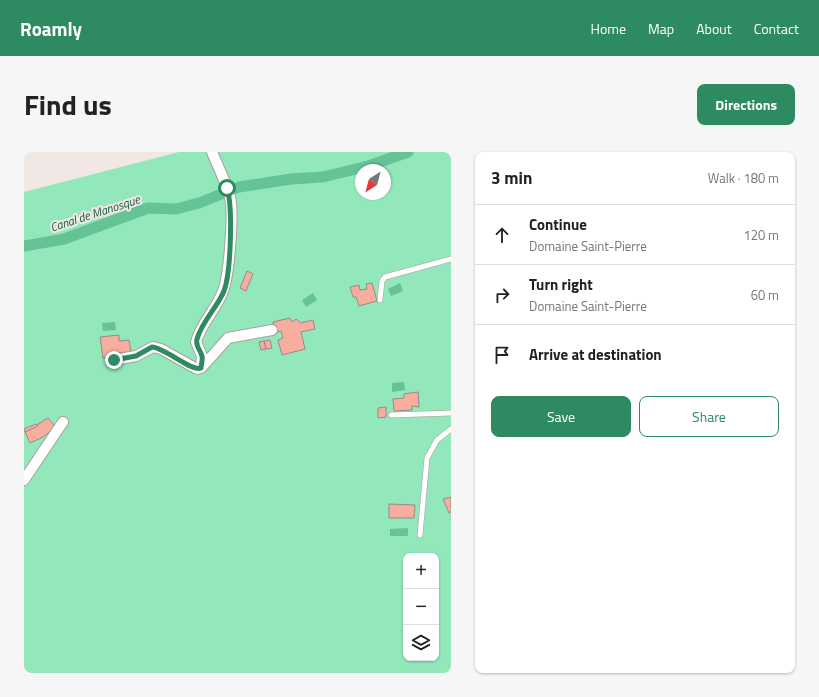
<!DOCTYPE html>
<meta charset="utf-8">
<style>
body{margin:0;font-family:"Titillium Web",sans-serif;background:#f6f6f6;color:#222}
.controls{position:absolute;right:12px;bottom:12px;display:grid;overflow:hidden;border-radius:8px;box-shadow:0 1px 3px #0004}
.controls button{width:36px;height:36px;display:grid;place-items:center;padding:0;border:0;border-bottom:1px solid #e0e0e0;background:#fff;color:#222;font:20px sans-serif}
.compass{position:absolute;left:331px;top:12px;width:36px;height:36px;border-radius:50%;background:#fff;box-shadow:0 1px 3px #0004;rotate:216deg}
.stop{position:absolute;width:12px;height:12px;margin:-9px;border:3px solid #2d8a61;border-radius:50%;background:#fff}
.stop.end{background:#2d8a61;border-color:#fff;box-shadow:0 1px 4px #0008}
.list{margin:0;padding:0;list-style:none}
h2{display:flex;justify-content:space-between;align-items:center;height:52px;margin:0;padding:0 16px;font-size:17px}
h2 small{font-size:13px;font-weight:400;color:#767676}
.list li{display:grid;grid-template-columns:26px 1fr auto;gap:12px;align-items:center;box-sizing:border-box;height:60px;padding:0 16px;border-top:1px solid #e0e0e0}
.list b{display:block;font-size:15px;white-space:nowrap}
.list p{margin:0;font-size:13px;white-space:nowrap;color:#767676}
.list em{font-size:13px;font-style:normal;color:#767676}
.actions{display:flex;gap:8px;padding:12px 16px}
.actions a{flex:1;padding:9px 0;border:1px solid #2d8a61;border-radius:8px;text-align:center;font-size:14px;color:#2d8a61}
.actions .main{background:#2d8a61;color:#fff}
.icon{flex:none;width:22px;height:22px;fill:none;stroke:currentColor;stroke-width:2;stroke-linecap:round;stroke-linejoin:round}
.map{position:relative;flex:none;width:427px;height:521px;overflow:hidden;border-radius:8px}
header{display:flex;align-items:center;gap:24px;box-sizing:border-box;height:56px;padding:0 20px;background:#2d8a61;color:#fff}
header strong{font-size:19px}
nav{display:flex;gap:22px;margin-inline-start:auto;font-size:14px}
.intro{display:flex;align-items:center;justify-content:space-between;box-sizing:border-box;height:96px;padding:0 24px}
h1{margin:0;font-size:28px}
.button{padding:10px 18px;border-radius:8px;background:#2d8a61;color:#fff;font-size:14px;font-weight:700}
main{display:flex;gap:24px;padding:0 24px}
aside{flex:1;background:#fff;border-radius:8px;box-shadow:0 1px 3px #0004}
.map>svg:first-child{display:block}
.green{fill:#92e7bb;fill-rule:evenodd}
.water{fill:#66c395}
.lines{fill:none;stroke-linecap:round;stroke-linejoin:round}
.canal{stroke:#66c395;stroke-width:11}
.building{fill:#f8ae9f;stroke:#938b89}
.service-casing{stroke:#aaa19f;stroke-width:6}
.minor-casing{stroke:#aaa19f;stroke-width:12}
.service{stroke:#fff;stroke-width:5}
.minor{stroke:#fff;stroke-width:10}
.route{stroke:#2d8a61;stroke-width:5}
.labels{text-anchor:middle;dominant-baseline:central;stroke-width:4;stroke-linejoin:round;paint-order:stroke}
.water-label{font-size:12px;font-style:italic;fill:#0f583b;stroke:#f1e7e5}
</style>
<header>
<strong>Roamly</strong>
<nav><a>Home</a><a>Map</a><a>About</a><a>Contact</a></nav>
</header>
<div class="intro"><h1>Find us</h1><a class="button">Directions</a></div>
<main>
<div class="map">
<svg width="427" height="521" viewBox="0 0 427 521">
<rect width="100%" height="100%" fill="#f1e7e5"/>
<!-- green -->
<path class="green" d="M155,0H427V521H0V40ZM337,18H361V42H337ZM382,404H412V506H382Z"/>
<!-- water -->
<g class="water">
<polygon points="376,131 379,139 367,144 364,137"/>
<polygon points="289,141 293,148 282,155 278,148"/>
<polygon points="91,170 92,178 79,179 78,171"/>
<polygon points="380,230 381,238 368,240 368,231"/>
<polygon points="384,376 384,384 366,384 366,377"/>
</g>
<g class="lines">
<!-- canal -->
<polyline class="canal" points="0,94 40,87 124,56 152,57 175,51 215,35 267,27 299,25 344,14 384,0"/>
</g>
<!-- building -->
<g class="building">
<polygon points="223,119 229,122 222,139 216,136"/>
<polygon points="348,131 353,149 335,154 332,145 329,145 326,135 335,133 336,138 343,137 342,132"/>
<polygon points="266,166 268,170 272,167 277,171 289,168 291,177 277,180 281,197 258,203 254,188 259,186 257,179 251,181 249,170"/>
<polygon points="95,183 95,189 105,188 107,200 90,201 90,205 79,206 76,185"/>
<polygon points="246,188 248,196 242,197 240,189"/>
<polygon points="240,189 242,197 237,198 235,190"/>
<polygon points="394,240 395,255 388,254 388,258 370,259 369,247 380,246 380,242"/>
<polygon points="362,255 362,265 354,266 354,256"/>
<polygon points="24,266 32,275 19,285 6,291 1,280"/>
<polygon points="12,272 14,274 1,280 0,277"/>
<polygon points="427,345 427,360 425,361 419,347"/>
<polygon points="365,352 391,353 390,366 365,366"/>
</g>
<g class="lines">
<!-- service casing -->
<g class="service-casing">
<g id="service">
<polyline points="356,148 358,129 361,125 427,107"/>
<polyline points="367,263 427,261"/>
<polyline points="396,383 403,306 413,288 427,277"/>
</g>
</g>
<!-- minor casing -->
<g class="minor-casing">
<g id="minor">
<polyline points="90,208 112,204 129,195 137,197 173,217 179,214 204,186 248,178"/>
<path d="M177,216L178,204L172,190C177,171 192,158 199,139C205,124 210,62 206,45C202,30 194,15 188,0"/>
<polyline points="0,328 39,270"/>
</g>
</g>
<!-- service -->
<use href="#service" class="service"/>
<!-- minor -->
<use href="#minor" class="minor"/>
</g>
<g class="lines">
<!-- route -->
<path class="route" d="M90,208L112,204L128,195C142,196 167,220 177,216C177,212 179,208 178,204C176,197 171,194 173,187C178,169 193,156 200,139C207,120 209,55 203,36"/>
</g>
<g class="labels">
<!-- water labels -->
<g class="water-label">
<text transform="translate(71 61) rotate(-18)">Canal de Manosque</text>
</g>
</g>
</svg>
<div class="controls">
<button>+</button>
<button>−</button>
<button><svg class="icon" aria-label="layers" viewBox="0 0 24 24"><path d="M12 4l9 5-9 5-9-5zM3 14l9 5 9-5"/></svg></button>
</div>
<svg class="compass" viewBox="-18 -18 36 36"><path d="M0-13l5 13h-10z" fill="#e53935"/><path d="M0 13l5-13h-10z" fill="#767676"/></svg>
<div class="stop" style="left:203px;top:36px"></div>
<div class="stop end" style="left:90px;top:208px"></div>
</div>
<aside>
<h2>3 min<small>Walk · 180 m</small></h2>
<ul class="list">
<li><svg class="icon" aria-label="ahead" viewBox="0 0 24 24"><path d="M12 20V5M6 11l6-6 6 6"/></svg><div><b>Continue</b><p>Domaine Saint-Pierre</p></div><em>120 m</em></li>
<li><svg class="icon" aria-label="right" viewBox="0 0 24 24"><path d="M7 20v-9h11M14 6l5 5-5 5"/></svg><div><b>Turn right</b><p>Domaine Saint-Pierre</p></div><em>60 m</em></li>
<li><svg class="icon" aria-label="arrive" viewBox="0 0 24 24"><path d="M6 21V4h12l-3 4 3 4H6"/></svg><div><b>Arrive at destination</b></div></li>
</ul>
<div class="actions"><a class="main">Save</a><a>Share</a></div>
</aside>
</main>
